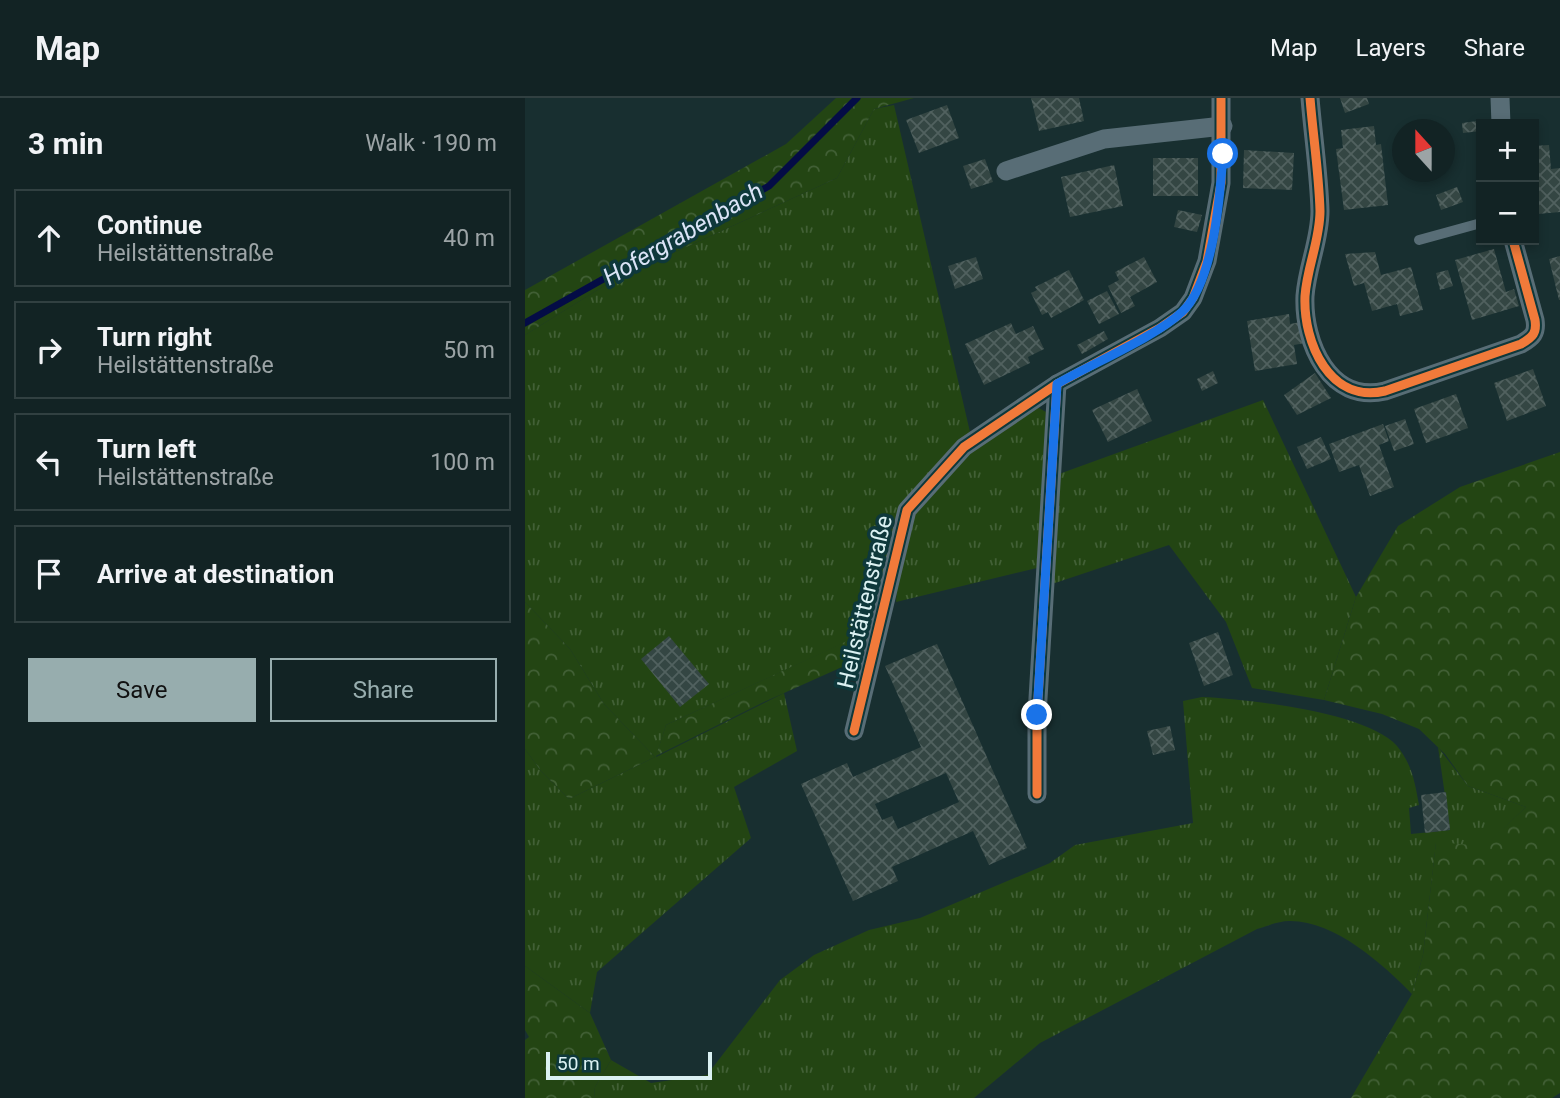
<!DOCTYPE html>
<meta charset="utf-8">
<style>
body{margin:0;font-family:Roboto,sans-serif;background:#1b2b2c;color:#f1f3f6}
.controls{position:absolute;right:21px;top:21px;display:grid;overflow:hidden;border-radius:0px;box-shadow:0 4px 10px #0003}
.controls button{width:63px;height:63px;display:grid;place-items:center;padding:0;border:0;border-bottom:2px solid #314041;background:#122324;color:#f1f3f6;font:35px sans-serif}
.compass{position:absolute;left:867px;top:21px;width:63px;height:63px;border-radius:50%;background:#122324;box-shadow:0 4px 10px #0003;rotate:339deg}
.scale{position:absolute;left:21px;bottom:18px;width:166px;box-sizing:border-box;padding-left:7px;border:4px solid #dbf1f2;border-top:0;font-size:19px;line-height:24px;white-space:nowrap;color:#dbf1f2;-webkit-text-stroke:5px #0e383b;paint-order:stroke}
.stop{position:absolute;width:21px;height:21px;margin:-16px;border:5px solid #1a73e8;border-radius:50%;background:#fff}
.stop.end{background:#1a73e8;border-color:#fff;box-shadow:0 2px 7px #0008}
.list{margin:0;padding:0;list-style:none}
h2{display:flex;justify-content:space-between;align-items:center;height:91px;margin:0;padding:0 28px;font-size:30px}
h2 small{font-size:23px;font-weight:400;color:#9ca4a6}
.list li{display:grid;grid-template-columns:46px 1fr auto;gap:21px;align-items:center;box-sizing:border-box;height:98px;margin:0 14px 14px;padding:0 14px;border:2px solid #314041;border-radius:0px}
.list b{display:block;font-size:26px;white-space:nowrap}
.list p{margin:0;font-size:23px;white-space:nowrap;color:#9ca4a6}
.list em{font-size:23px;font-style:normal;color:#9ca4a6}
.actions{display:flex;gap:14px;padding:21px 28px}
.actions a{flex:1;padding:16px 0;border:2px solid #97adae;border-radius:0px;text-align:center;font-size:24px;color:#97adae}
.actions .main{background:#97adae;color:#111}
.icon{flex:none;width:38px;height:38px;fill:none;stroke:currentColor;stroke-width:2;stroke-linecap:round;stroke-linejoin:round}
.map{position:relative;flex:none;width:1035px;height:1000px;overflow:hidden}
header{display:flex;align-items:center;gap:42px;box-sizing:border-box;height:98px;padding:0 35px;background:#122324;border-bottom:2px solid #314041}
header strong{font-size:33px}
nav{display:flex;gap:38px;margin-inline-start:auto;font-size:24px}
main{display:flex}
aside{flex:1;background:#122324}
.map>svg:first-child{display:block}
.grass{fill:url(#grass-tufts)}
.forest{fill:url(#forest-crowns)}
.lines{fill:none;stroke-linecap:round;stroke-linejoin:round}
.stream{stroke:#040c46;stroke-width:7}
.building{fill:url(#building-cross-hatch);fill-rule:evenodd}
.service{stroke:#586d76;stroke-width:10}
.minor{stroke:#586d76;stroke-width:19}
.cycleway-casing{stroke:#0e383b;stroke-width:13}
.cycleway{stroke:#f17a3a;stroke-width:9}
.route{stroke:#1a73e8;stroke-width:9}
.labels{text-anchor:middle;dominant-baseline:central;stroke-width:7;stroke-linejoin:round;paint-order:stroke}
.street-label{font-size:23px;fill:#dbf1f2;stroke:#0e383b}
.water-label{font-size:24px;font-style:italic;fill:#dbe4f7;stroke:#0e383b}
</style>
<header>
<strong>Map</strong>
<nav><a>Map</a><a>Layers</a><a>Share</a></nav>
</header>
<main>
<aside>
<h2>3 min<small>Walk · 190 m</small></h2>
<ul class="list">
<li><svg class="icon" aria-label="ahead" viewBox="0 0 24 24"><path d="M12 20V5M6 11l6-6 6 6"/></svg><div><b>Continue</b><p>Heilstättenstraße</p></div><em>40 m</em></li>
<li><svg class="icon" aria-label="right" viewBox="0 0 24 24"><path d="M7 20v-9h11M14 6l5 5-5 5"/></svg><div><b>Turn right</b><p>Heilstättenstraße</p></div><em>50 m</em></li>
<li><svg class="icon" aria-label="left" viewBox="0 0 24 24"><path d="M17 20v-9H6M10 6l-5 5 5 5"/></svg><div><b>Turn left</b><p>Heilstättenstraße</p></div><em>100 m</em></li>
<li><svg class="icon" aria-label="arrive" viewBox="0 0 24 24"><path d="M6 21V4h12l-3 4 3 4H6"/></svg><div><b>Arrive at destination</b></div></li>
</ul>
<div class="actions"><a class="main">Save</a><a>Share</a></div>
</aside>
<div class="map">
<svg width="1035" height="1000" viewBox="0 0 1035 1000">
<defs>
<pattern id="grass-tufts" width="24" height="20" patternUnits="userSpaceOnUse" patternTransform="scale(1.75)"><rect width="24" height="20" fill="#234513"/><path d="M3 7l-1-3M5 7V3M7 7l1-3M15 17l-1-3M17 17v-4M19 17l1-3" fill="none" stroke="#426036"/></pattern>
<pattern id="forest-crowns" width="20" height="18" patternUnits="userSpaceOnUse" patternTransform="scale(1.75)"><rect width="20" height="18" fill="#234513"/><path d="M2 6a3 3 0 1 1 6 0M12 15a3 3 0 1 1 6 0" fill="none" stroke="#426036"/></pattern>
<pattern id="building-cross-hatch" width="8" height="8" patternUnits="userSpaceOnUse" patternTransform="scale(1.75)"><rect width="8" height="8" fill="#344643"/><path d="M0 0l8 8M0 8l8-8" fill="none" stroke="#51615f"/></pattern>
</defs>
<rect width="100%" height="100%" fill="#182f30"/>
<!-- grass -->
<g class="grass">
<polygon points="369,7 445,334 391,389 345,540 333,565 326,565 334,538 141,627 131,659 259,595 272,653 209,689 226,740 72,874 65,915 0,868 0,651 16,673 44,701 130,659 79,606 45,551 0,504 0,237 87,183 312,80 349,11"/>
<polygon points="738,302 831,499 799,602 727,590 701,524 644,447 527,486 534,376"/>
<polygon points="512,309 521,314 512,470 371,504 375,463 392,410 447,351"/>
<path d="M677,599C722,601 842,614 872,648C887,666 890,685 894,707L884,710L886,736L925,732L913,649L943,688L1001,709L959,749L911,745L898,857L887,896C858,866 809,822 764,823C754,823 742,828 732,831L515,945L449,1000H69L70,989L86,962L126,985L182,977L255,882L289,857L344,832L395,820L525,765L550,747L668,725L658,603Z"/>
</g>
<!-- forest -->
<g class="forest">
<polygon points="311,0 389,0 349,11 312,80 87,183 0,237 0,192 261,46"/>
<polygon points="1035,354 1035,995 1027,1000 826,1000 887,896 898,857 911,744 959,748 1001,709 943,688 920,656 894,631 857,616 799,602 831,499 873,428 935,389"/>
<polygon points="0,504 45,551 79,606 130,659 44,701 16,673 0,651"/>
<polygon points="335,537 326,565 239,604 131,658 141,627"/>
<polygon points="0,868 65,915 86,962 70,989 69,1000 0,1000 0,942 4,939 0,932"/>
</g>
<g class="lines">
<!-- stream -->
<polyline class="stream" points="0,225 244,88 332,0"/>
</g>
<!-- building -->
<g class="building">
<polygon points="506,0 554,0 559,23 514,33"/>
<polygon points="815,0 842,0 844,6 820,15"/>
<polygon points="422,7 434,40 394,55 381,22"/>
<polygon points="960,22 956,33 938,35 937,25"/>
<polygon points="849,28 851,47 856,46 863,107 819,112 811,51 818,50 816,32"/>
<polygon points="1024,47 1026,71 1035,70 1035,114 1013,116 1009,48"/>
<polygon points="719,52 769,55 767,92 718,90"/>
<rect x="628" y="60" width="45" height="38"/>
<polygon points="460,61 468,84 446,91 438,68"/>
<polygon points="589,67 598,108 545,119 536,79"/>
<polygon points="932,89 938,104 916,112 911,97"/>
<polygon points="653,112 677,117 672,134 649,129"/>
<polygon points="969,151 981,194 989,191 994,208 947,222 930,162"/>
<polygon points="850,154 856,177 886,169 898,212 875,218 872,206 847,213 839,185 829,188 820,156"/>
<polygon points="1035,158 1035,202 1034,202 1024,161"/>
<polygon points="451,159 458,181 430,191 423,168"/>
<polygon points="619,159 632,184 605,199 610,208 596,215 583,188 594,182 590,174"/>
<polygon points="544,172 559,202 526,220 523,214 517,217 506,195 512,192 510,189"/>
<polygon points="923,172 928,188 915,192 911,175"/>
<polygon points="582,193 594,216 574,226 562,203"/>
<polygon points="764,216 765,226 776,224 780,245 769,247 772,266 730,273 722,223"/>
<polygon points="486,225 491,236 508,228 519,251 503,259 505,265 459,287 440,246"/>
<polygon points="579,233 583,241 557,256 552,247"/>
<polygon points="1008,271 1021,308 982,323 969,285"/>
<polygon points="688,273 693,285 677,293 672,281"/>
<polygon points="790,275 806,300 772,317 759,297"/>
<polygon points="612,291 627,323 583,344 567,312"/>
<polygon points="931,296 943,330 901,345 889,311"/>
<polygon points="880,321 889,346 869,353 860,328"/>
<polygon points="858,326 864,343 854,347 869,389 845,398 834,367 814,374 804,346"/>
<polygon points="796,339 806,361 782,371 772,349"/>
<polygon points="693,534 708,577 679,588 664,545"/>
<polygon points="144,538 184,586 155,609 116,561"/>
<path d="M412,546L502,750L464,767L448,733L367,769L373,783L328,803L276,686L322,665L328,679L396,649L360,568ZM421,675L434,704L373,731L367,718L357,722L350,706Z"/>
<polygon points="645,628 650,652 628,657 622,633"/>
<polygon points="921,694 925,732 900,735 896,697"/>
</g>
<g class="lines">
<!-- service -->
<polyline class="service" points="894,142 956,125"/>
<!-- minor -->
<g class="minor">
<path d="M785,0C788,37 794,76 795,113C795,142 782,169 780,198C778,245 805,306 860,293L996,246C1008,239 1012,235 1010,222L988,142"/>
<polyline points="975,0 976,26"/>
<polyline points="481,73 579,41 698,28"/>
<polyline points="329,633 382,412 439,349 532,286 635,230 658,214 668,200 682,163 696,85 696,0"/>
<polyline points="512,696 512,617 532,286"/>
</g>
<!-- cycleway casing -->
<g class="cycleway-casing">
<g id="cycleway">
<path d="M785,0C788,37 794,76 795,113C795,142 782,169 780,198C778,245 805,306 860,293L996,246C1008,239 1012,235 1010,222L988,142"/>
<polyline points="329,633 382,412 439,349 532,286 635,230 658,214 668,200 682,163 696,85 696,0"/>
<polyline points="512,696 512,617 532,286"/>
</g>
</g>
<!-- cycleway -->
<use href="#cycleway" class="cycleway"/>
</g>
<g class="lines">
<!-- route -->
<path class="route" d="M512,617L532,286C566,266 630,239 657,214C689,184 695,98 698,56"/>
</g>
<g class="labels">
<!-- street labels -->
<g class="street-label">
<text transform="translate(340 504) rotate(-77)">Heilstättenstraße</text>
</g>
<!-- water labels -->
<g class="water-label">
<text transform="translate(158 136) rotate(-30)">Hofergrabenbach</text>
</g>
</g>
</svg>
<div class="controls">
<button>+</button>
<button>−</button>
</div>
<svg class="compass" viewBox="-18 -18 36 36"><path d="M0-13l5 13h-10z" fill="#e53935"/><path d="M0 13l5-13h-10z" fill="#9ca4a6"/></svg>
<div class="scale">50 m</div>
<div class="stop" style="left:698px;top:56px"></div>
<div class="stop end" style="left:512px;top:617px"></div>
</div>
</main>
